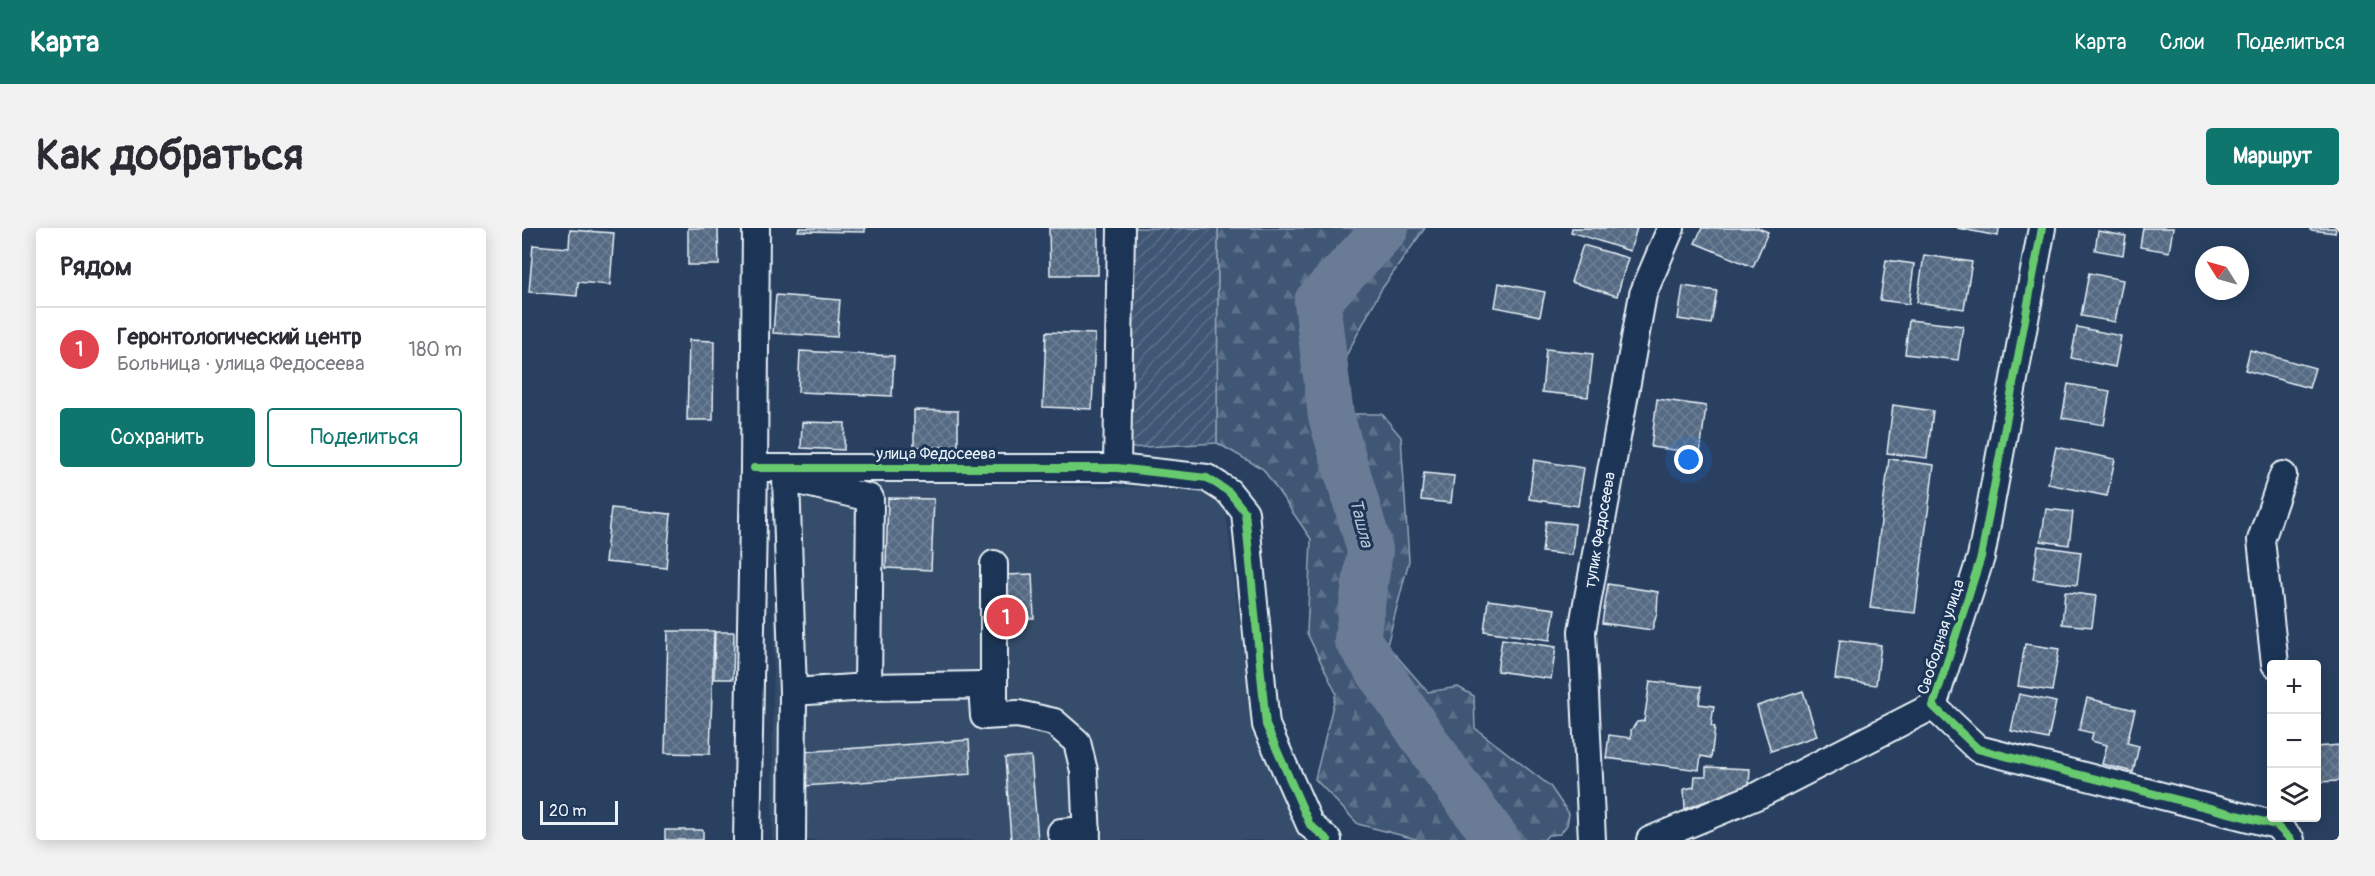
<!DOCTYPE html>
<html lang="ru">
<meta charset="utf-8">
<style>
body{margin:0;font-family:Pangolin,sans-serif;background:#f2f2f3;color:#2b2b33}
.controls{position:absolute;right:18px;bottom:18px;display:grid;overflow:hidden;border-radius:6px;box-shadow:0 3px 15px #0003}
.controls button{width:54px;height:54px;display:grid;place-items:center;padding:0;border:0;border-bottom:2px solid #e1e1e2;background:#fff;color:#2b2b33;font:30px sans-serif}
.compass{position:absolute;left:1673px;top:18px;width:54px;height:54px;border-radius:50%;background:#fff;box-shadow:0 3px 15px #0003;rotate:307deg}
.scale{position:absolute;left:18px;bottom:15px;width:78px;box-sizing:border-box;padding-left:6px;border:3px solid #e8f1f8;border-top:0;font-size:16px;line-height:21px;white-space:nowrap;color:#e8f1f8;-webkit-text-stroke:4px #1d3557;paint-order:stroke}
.you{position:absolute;left:1167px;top:232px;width:21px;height:21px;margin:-15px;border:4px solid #fff;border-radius:50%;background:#1a73e8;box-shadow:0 0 0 9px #1a73e833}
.badge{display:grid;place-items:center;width:39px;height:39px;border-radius:50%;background:#0f766e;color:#fff;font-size:20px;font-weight:700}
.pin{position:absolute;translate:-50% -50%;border:3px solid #fff;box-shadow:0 2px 6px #0006}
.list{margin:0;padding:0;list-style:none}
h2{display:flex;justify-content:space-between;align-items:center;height:78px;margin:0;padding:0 24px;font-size:26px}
h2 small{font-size:20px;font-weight:400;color:#7c7c81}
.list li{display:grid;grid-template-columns:39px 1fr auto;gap:18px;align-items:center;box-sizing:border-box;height:84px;padding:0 24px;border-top:2px solid #e1e1e2}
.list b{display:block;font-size:22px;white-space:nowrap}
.list p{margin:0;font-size:20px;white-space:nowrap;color:#7c7c81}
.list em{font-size:20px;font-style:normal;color:#7c7c81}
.actions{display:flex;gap:12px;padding:18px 24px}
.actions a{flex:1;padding:14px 0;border:2px solid #0f766e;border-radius:6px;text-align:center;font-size:21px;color:#0f766e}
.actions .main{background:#0f766e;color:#fff}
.icon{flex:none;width:33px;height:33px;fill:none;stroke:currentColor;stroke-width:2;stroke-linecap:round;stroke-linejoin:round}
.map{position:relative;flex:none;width:1817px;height:612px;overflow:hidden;border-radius:6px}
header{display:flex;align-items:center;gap:36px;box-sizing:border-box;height:84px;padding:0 30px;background:#0f766e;color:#fff}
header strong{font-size:28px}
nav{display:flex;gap:33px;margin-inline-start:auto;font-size:21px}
.intro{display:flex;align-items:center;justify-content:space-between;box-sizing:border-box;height:144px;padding:0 36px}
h1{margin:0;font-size:42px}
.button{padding:15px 27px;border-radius:6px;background:#0f766e;color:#fff;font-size:21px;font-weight:700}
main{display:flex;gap:36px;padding:0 36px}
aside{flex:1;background:#fff;border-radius:6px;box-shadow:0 3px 15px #0003}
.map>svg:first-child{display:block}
.built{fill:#364d6b}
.forest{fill:url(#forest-firs);stroke:#94a4b6;stroke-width:1.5}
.garden{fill:url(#garden-furrows);stroke:#94a4b6;stroke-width:1.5}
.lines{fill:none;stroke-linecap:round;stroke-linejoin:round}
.river{stroke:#6b7c95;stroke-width:46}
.building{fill:url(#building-cross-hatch);stroke:#e8f1f8;stroke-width:1.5}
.minor-casing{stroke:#e8f1f8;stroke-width:30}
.minor{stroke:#1d3557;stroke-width:26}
.cycleway-casing{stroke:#1d3557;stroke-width:11}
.cycleway{stroke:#67ca6e;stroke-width:8}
.labels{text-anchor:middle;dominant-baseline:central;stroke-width:6;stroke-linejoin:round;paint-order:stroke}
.street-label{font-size:16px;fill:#e8f1f8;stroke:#1d3557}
.water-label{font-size:18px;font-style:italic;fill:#b6c2d0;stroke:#1d3557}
</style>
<header>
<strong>Карта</strong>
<nav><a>Карта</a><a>Слои</a><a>Поделиться</a></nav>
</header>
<div class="intro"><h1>Как добраться</h1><a class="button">Маршрут</a></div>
<main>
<aside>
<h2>Рядом<small></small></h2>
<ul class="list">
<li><span class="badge" style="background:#e0444e">1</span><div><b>Геронтологический центр</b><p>Больница · улица Федосеева</p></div><em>180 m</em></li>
</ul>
<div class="actions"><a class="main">Сохранить</a><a>Поделиться</a></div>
</aside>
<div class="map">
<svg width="1817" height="612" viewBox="0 0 1817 612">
<defs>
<pattern id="forest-firs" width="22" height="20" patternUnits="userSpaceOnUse" patternTransform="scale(1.5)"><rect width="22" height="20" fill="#415774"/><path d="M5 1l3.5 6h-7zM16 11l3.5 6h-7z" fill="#5c7089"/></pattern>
<pattern id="garden-furrows" width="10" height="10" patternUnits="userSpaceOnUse" patternTransform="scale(1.5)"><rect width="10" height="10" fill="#415774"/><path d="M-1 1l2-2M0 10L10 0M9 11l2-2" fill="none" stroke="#5c7089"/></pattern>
<pattern id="building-cross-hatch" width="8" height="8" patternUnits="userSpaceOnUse" patternTransform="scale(1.5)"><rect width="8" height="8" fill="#556a83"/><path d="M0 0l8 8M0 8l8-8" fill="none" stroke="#6d8095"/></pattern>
</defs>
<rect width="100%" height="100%" fill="#294061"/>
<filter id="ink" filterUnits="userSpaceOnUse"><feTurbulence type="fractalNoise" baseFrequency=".0167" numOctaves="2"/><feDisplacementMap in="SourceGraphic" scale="12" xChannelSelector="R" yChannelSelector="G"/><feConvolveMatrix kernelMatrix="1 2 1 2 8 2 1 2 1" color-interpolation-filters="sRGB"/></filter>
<g filter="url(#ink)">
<!-- built -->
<polygon class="built" points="264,250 678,261 703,277 730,501 780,612 250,612 253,261"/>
<!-- forest -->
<polygon class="forest" points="696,0 903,0 859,62 817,141 823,186 860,186 879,209 887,333 865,417 906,464 936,459 952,468 953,500 1028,558 1047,586 1045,597 1038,606 1026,607 1022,612 897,612 836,596 793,551 814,465 785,405 789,311 741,241 695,215"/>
<!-- garden -->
<polygon class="garden" points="611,0 696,0 695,215 606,220"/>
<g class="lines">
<!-- river -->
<polyline class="river" points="864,0 795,74 809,188 848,322 835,411 919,536 975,612"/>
</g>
<!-- building -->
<g class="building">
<polygon points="166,0 196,0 197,37 166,37"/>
<polygon points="277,0 343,0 343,4 276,3"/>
<polygon points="527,0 576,0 576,47 528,47"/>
<polygon points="1050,0 1115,0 1108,23 1049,4"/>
<polygon points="1180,0 1236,0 1246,4 1231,39 1173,15"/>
<polygon points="1435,0 1477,0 1476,8"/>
<polygon points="1621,0 1651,0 1647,24 1618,19"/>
<polygon points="1789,0 1814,0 1813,5 1788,2"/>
<polygon points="48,2 92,5 88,57 56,54 55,68 7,64 11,17 47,20"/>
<polygon points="1576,3 1604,8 1601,27 1573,22"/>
<polygon points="1061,17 1106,30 1095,68 1049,54"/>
<polygon points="1402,27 1450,34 1442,81 1395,74"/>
<polygon points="1364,32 1392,36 1387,76 1358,72"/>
<polygon points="1567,45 1601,52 1593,94 1559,88"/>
<polygon points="977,55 1023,64 1018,88 973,79"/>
<polygon points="1161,58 1195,63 1189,96 1156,91"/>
<polygon points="254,67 318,72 315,109 251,105"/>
<polygon points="1387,92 1441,98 1436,132 1383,126"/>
<polygon points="1555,99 1599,108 1593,139 1549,130"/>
<polygon points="524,104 573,106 570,181 521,179"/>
<polygon points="167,112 192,113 191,192 165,192"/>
<polygon points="1024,121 1071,126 1066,169 1020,164"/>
<polygon points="1728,122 1793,140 1787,160 1723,142"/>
<polygon points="278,123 372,128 370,168 276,164"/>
<polygon points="1546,156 1588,163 1582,197 1540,190"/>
<polygon points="1135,171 1184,178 1178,225 1129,219"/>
<polygon points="1371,177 1411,183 1405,230 1365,225"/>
<polygon points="392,182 436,183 436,219 392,219"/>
<polygon points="280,194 323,195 322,222 279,220"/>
<polygon points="1534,219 1593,231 1585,268 1526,256"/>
<polygon points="1367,231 1412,237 1393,385 1348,380"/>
<polygon points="1012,232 1062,240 1056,278 1007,271"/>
<polygon points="902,245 932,248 929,275 899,272"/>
<polygon points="366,270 412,271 409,342 364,340"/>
<polygon points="89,280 149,286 144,340 83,334"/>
<polygon points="1524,281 1551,284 1547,317 1519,313"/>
<polygon points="1024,293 1053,296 1050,327 1020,324"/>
<polygon points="1516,318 1559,324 1555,357 1511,351"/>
<polygon points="510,346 512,390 484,391 483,347"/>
<polygon points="1086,356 1136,364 1135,385 1130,402 1080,395"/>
<polygon points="1543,364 1574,368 1570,399 1540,396"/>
<polygon points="966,372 1033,381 1028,412 962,403"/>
<polygon points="146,403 192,403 188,526 143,525"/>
<polygon points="193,404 212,404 211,451 192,451"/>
<polygon points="980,411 1034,419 1029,451 975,443"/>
<polygon points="1318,412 1359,417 1354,457 1313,451"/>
<polygon points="1503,416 1537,421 1530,463 1496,458"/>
<polygon points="1128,453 1179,459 1177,476 1192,478 1189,498 1193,499 1189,530 1179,528 1177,542 1084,530 1087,507 1109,510 1109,502 1115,494 1122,493"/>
<polygon points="1281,463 1295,508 1249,523 1235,478"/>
<polygon points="1497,466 1534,474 1526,511 1489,503"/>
<polygon points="1565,470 1613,482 1605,515 1617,518 1611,544 1580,536 1585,517 1569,513 1571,505 1557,502"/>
<polygon points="447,512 449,546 282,558 280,524"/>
<polygon points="1817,517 1817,553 1794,554 1794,519"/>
<polygon points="509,528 516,612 489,612 483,530"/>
<polygon points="1184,539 1228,541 1227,557 1163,581 1162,561 1172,559 1173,548 1184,548"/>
<rect x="143" y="602" width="38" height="10"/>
</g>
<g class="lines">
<!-- minor casing -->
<g class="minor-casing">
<g id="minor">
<polyline points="1520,0 1459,329 1411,478 1456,521 1754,597 1769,612"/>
<polyline points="232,240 595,240 685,250 707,264 723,284 744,497 788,597 806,612"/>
<polyline points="595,240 599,0"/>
<polyline points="472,336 472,478"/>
<polyline points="1753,436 1739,312 1761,247"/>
<polyline points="271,464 346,459 460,457 462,488 496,486 532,494 555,514 562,543 565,612"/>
<polyline points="539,604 565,602"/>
<polyline points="225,612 232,240 234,0"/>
<polyline points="270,612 271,464 264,250 348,270 346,459"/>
<polyline points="1070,612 1060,403 1121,66 1149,0"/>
<polyline points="1128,612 1237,567 1411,478"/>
</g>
</g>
<!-- minor -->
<use href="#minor" class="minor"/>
<!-- cycleway casing -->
<g class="cycleway-casing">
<g id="cycleway">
<polyline points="1520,0 1459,329 1411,478 1456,521 1754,597 1769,612"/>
<polyline points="232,240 595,240 685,250 707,264 723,284 744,497 788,597 806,612"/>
</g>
</g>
<!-- cycleway -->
<use href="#cycleway" class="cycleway"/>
</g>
</g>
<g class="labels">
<!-- street labels -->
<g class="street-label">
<text x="414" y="226">улица Федосеева</text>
<text transform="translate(1078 302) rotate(-80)">тупик Федосеева</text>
<text transform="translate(1419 409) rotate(-72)">Свободная улица</text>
</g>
<!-- water labels -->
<g class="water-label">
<text transform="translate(839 295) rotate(76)">Ташла</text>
</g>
</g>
</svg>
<div class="controls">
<button>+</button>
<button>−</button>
<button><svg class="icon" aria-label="layers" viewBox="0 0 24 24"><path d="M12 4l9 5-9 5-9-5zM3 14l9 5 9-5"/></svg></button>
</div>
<svg class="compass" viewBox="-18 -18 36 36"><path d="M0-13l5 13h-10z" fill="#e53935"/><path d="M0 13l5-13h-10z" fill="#7c7c81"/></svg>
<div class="scale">20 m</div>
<div class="you"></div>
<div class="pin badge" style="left:484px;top:389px;background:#e0444e">1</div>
</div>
</main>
